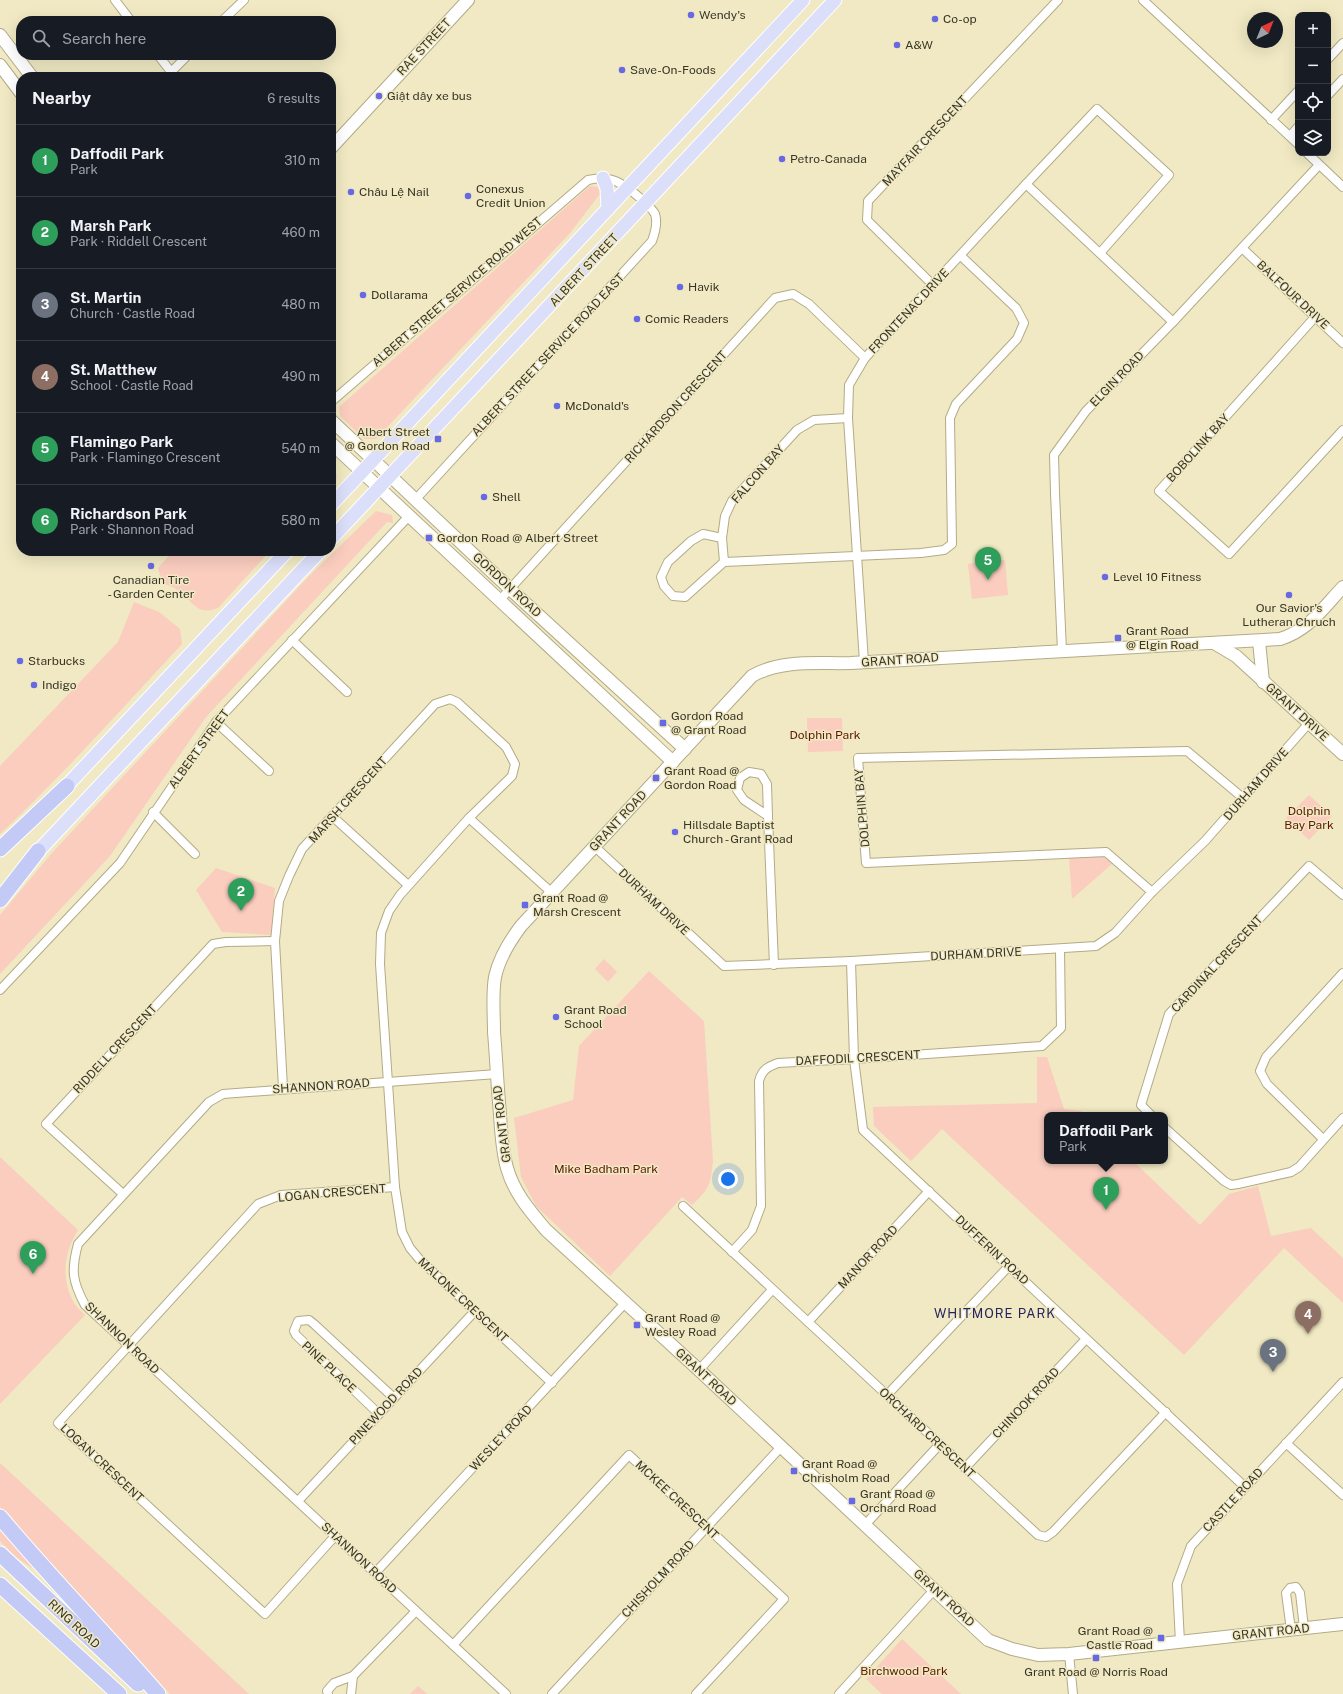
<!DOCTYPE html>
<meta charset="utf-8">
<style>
body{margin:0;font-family:"Public Sans",sans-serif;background:#20242c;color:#f1f3f6}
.controls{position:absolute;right:12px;top:12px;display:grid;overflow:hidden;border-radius:8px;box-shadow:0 4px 16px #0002}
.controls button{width:36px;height:36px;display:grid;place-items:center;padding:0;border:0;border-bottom:1px solid #363941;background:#171b24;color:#f1f3f6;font:20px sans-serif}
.compass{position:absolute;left:1247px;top:12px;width:36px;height:36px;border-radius:50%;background:#171b24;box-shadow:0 4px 16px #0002;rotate:43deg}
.you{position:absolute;left:728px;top:1179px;width:14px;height:14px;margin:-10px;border:3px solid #fff;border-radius:50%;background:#1a73e8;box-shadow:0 0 0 6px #1a73e833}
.badge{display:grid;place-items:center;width:26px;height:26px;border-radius:50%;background:#b45309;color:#fff;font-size:13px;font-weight:700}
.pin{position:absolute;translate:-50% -33px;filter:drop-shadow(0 1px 2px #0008)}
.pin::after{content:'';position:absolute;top:21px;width:14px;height:12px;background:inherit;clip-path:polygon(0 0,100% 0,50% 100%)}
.popup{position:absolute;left:1044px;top:1112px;width:124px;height:52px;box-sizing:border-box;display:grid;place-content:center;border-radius:8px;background:#171b24;filter:drop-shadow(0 1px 3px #0005);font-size:13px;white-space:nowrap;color:#9ea1a6}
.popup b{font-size:15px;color:#f1f3f6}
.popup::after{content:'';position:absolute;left:50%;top:100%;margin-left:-8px;border:8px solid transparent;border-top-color:#171b24}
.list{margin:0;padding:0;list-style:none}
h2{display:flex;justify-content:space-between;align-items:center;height:52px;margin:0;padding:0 16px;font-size:17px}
h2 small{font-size:13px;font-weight:400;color:#9ea1a6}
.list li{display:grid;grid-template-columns:26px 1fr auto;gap:12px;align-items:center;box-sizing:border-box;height:72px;padding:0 16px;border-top:1px solid #363941}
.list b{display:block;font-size:15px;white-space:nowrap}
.list p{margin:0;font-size:13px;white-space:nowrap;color:#9ea1a6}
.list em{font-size:13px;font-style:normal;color:#9ea1a6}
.icon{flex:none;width:22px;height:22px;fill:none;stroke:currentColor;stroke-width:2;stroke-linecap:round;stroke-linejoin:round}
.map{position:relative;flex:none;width:1343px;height:1694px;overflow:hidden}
.search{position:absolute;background:#171b24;box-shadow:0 4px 16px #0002;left:16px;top:16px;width:320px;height:44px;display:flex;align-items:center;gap:10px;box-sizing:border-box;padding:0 14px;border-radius:16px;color:#9ea1a6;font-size:15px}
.panel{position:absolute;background:#171b24;box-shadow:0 4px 16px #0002;left:16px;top:72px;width:320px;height:484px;border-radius:16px}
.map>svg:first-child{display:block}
.green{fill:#facdbf}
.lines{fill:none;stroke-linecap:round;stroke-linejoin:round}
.street-casing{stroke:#b2ab87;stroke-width:10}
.secondary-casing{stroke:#b2ab87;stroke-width:14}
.primary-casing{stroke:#fff;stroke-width:15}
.highway-casing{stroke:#fff;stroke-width:17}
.street{stroke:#fff;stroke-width:8}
.secondary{stroke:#fff;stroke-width:12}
.primary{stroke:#dbdffa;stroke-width:13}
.highway{stroke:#c3caf6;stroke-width:15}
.poi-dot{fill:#6769e2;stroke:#f0e9c3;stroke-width:1.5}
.labels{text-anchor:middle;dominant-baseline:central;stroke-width:3;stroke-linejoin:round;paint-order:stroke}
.poi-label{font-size:12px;fill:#383526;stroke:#f0e9c3;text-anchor:start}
.street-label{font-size:12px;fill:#383526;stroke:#f0e9c3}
.park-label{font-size:12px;fill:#5c1800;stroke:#f0e9c3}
.neighbourhood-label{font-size:13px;letter-spacing:1px;fill:#25255e;stroke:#f0e9c3}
</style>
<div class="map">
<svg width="1343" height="1694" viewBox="0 0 1343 1694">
<rect width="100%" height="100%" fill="#f0e9c3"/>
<!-- green -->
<g class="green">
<polygon points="590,186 598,187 600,194 570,233 376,439 364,439 340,416 339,407"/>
<polygon points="331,459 334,462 337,478 331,485"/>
<polygon points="376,511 392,515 393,523 387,522 206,717 110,856 0,974 0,915 52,853 310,575"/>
<path d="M173,551H270L218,608C197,616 194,603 179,591C174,587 168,585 162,583L158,568Z"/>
<polygon points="1005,560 1008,595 972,599 968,564"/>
<path d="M134,602L159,612L180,629L182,644C122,708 64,774 0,834V766L118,642Z"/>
<polygon points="807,718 842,718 843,751 808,752"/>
<polygon points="1309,795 1332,816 1309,840 1286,818"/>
<polygon points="1105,856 1113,863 1072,899 1069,858"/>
<polygon points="216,868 275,888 271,935 222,932 196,890"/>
<polygon points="604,959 617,972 608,982 595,969"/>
<path d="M649,971L704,1021L713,1161C710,1186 710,1188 692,1205L682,1197L610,1276L536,1206L521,1177L514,1118L573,1100L579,1046Z"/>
<polygon points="1037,1057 1047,1057 1064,1109 1081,1111 1085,1115 1047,1115 1047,1161 1133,1161 1200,1225 1229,1194 1258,1186 1271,1236 1311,1228 1343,1258 1343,1303 1284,1248 1184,1355 942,1129 911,1161 874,1126 873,1107 1037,1103"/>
<path d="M0,1157L78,1230C64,1252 61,1278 73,1301C75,1306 81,1311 85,1315L0,1404Z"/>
<polygon points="0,1463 249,1694 170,1694 28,1541 0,1507"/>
<polygon points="0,1527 35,1570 16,1557 0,1541"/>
<polygon points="902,1639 961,1694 882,1694 866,1679"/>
<polygon points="418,1686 427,1694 410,1694"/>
</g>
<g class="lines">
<!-- street casing -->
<g class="street-casing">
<g id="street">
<polyline points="115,0 131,21"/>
<polyline points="1143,0 1298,144"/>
<polyline points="222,21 244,0"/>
<polyline points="158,55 175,77"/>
<polyline points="1328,59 1343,43"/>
<polyline points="171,72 188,55"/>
<polyline points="1328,95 1343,79"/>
<polyline points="1271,120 1298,91"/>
<polyline points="1290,136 1298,127"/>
<polyline points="1307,153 1343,187"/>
<polyline points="1026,184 1097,109 1169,175 1100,253"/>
<polyline points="1242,248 1343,343"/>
<polyline points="933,285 867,220 868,201 1058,0"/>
<polyline points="1315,317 1159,491 1229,554 1343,430"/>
<path d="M331,402L588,180C611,175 623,183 640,198C645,203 652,208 655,214C658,223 655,233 652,241L416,499"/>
<polyline points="848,418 814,420 797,430 732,501 725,516 722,538 724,562 921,553 944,550 952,544 950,418 956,404 1017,339 1024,323 1016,308 961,256"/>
<polyline points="722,538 703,534 691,541 668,562 661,577 664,586 673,596 685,597 724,562"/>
<polyline points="499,601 775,298 793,294 809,304 865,358"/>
<polyline points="292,640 347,692"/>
<polyline points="1062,651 1055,493 1054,455 1086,411 1173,322 1319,165"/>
<polyline points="864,662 848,418 849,385 865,358 1026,184 1173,322"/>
<polyline points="216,722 269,771"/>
<polygon points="749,772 761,774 767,784 768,816 744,800 737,790 740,778"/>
<polyline points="153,812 195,854"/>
<polyline points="332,816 408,885"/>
<polyline points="768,816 774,965"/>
<polyline points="469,818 551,892"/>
<polyline points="594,846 724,966 851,961 1096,946 1115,933 1152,892 1205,841 1309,723"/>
<polyline points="1152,892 1106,852 866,863 858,758 1187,751 1243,798"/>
<polyline points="851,961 854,1059 863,1130 1245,1487"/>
<polyline points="0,990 120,863 216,722 409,516"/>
<path d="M497,1074L223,1094L209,1102L78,1244C71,1270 72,1281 85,1305L506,1694"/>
<polyline points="283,1088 275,941 279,901 289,876 302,849 435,704 450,699 457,702 506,747 515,764 512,776 469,818 400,895 389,911 381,933 380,964 395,1187 402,1232 410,1248 420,1260 552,1383"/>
<polyline points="1151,1115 1141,1105 1169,1014 1309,866 1343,895"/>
<polyline points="1165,1128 1224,1181 1231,1185 1238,1184 1291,1172 1299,1167 1343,1118"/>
<polyline points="1323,1139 1267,1084 1260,1071 1266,1057 1343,973"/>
<polyline points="123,1194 46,1124 213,944 226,942 275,941"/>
<polyline points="683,1206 1038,1535 1046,1537 1053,1532 1166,1412"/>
<path d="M732,1252L752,1230L761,1206L759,1081C762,1070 767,1067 778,1063L854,1059L1042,1046L1061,1028L1060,949"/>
<polyline points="808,1322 929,1191"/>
<polyline points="699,1370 772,1290"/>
<polyline points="887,1395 1009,1266"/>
<polyline points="379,1414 296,1335 294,1331 298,1321 309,1320 314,1324 394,1398"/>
<polyline points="1286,1443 1343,1495"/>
<polyline points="965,1468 1086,1339"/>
<polyline points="298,1501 475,1311"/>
<polyline points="865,1525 940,1444"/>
<polyline points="335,1536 265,1614 58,1423 258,1204 281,1195 395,1187"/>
<polyline points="376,1572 625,1303"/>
<polyline points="1291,1630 1286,1593 1290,1588 1296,1587 1300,1593 1304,1628"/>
<polyline points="1180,1642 1177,1584 1191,1546 1343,1382"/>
<polyline points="453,1645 629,1455 784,1599 696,1694"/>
<polyline points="1069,1654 1073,1694"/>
<polyline points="328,1694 327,1691 334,1683 353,1676 416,1611"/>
<polyline points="351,1694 353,1676"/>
<polyline points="552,1694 781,1447"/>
<polyline points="839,1694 934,1590"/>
</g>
</g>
<!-- secondary casing -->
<g class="secondary-casing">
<g id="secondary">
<polyline points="0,35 32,77"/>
<polyline points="0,65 21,93"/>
<polyline points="331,148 468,0"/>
<polyline points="331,420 510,589 685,749"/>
<polyline points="331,443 673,762"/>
<path d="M1343,587C1323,608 1309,630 1280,639L851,663C819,664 781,659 752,676L521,926C509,942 499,958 495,977C492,995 494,1014 494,1032C496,1055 497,1079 499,1102C501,1124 501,1147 507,1168C514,1193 530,1211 546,1230L699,1370L988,1640L1012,1649L1038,1655L1069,1654L1343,1624"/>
<polyline points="1259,641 1263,682"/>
<polyline points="1214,643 1236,656 1343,754"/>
</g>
</g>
<!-- primary casing -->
<g class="primary-casing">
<g id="primary">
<polyline points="603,178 607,188 608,209"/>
<polyline points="331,505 803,0"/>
<polyline points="331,539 835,0"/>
<polyline points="60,793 287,551"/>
<polyline points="31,859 320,551"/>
</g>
</g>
<!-- highway casing -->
<g class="highway-casing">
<g id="highway">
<polyline points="0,849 67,786"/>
<polyline points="0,900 38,851"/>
<path d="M0,1517C51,1578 106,1634 158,1694"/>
<polyline points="0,1554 138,1684"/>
<polyline points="0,1585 119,1694"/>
</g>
</g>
<!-- street -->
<use href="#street" class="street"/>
<!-- secondary -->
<use href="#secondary" class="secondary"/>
<!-- primary -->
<use href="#primary" class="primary"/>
<!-- highway -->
<use href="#highway" class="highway"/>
</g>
<!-- markers -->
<g class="poi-dot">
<circle cx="691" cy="15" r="4"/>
<circle cx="935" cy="19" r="4"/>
<circle cx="897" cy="45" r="4"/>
<circle cx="622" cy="70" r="4"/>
<circle cx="379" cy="96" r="4"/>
<circle cx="782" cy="159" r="4"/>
<circle cx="351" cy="192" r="4"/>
<circle cx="468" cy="196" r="4"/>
<circle cx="680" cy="287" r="4"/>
<circle cx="363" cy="295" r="4"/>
<circle cx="637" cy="319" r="4"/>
<circle cx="557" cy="406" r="4"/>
<rect x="434" y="435" width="8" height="8" rx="2"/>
<circle cx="484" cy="497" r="4"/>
<rect x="425" y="534" width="8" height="8" rx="2"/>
<circle cx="151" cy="566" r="4"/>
<circle cx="1105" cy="577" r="4"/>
<circle cx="1289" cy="595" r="4"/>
<rect x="1114" y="634" width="8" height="8" rx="2"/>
<circle cx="20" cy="661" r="4"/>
<circle cx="34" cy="685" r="4"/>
<rect x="659" y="719" width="8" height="8" rx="2"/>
<rect x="652" y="774" width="8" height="8" rx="2"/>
<circle cx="675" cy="832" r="4"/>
<rect x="521" y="901" width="8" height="8" rx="2"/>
<circle cx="556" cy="1017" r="4"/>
<rect x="633" y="1321" width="8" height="8" rx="2"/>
<rect x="790" y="1467" width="8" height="8" rx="2"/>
<rect x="848" y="1497" width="8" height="8" rx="2"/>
<rect x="1157" y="1634" width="8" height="8" rx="2"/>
<rect x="1092" y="1654" width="8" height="8" rx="2"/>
</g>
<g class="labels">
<!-- poi labels -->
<g class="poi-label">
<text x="699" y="15">Wendy's</text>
<text x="943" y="19">Co-op</text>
<text x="905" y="45">A&amp;W</text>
<text x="630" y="70">Save-On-Foods</text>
<text x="387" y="96">Giật dây xe bus</text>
<text x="790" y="159">Petro-Canada</text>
<text x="476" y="189">Conexus<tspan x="476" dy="14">Credit Union</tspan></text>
<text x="359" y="192">Châu Lệ Nail</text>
<text x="688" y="287">Havik</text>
<text x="371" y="295">Dollarama</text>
<text x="645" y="319">Comic Readers</text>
<text x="565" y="406">McDonald's</text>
<text x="430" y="432" text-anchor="end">Albert Street<tspan x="430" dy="14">@ Gordon Road</tspan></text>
<text x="492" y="497">Shell</text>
<text x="437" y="538">Gordon Road @ Albert Street</text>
<text x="1113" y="577">Level 10 Fitness</text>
<text x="151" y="580" text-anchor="middle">Canadian Tire<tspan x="151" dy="14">- Garden Center</tspan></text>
<text x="1289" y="608" text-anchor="middle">Our Savior's<tspan x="1289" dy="14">Lutheran Chruch</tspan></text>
<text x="1126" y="631">Grant Road<tspan x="1126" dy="14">@ Elgin Road</tspan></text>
<text x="28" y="661">Starbucks</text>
<text x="42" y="685">Indigo</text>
<text x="671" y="716">Gordon Road<tspan x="671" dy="14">@ Grant Road</tspan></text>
<text x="664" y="771">Grant Road @<tspan x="664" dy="14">Gordon Road</tspan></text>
<text x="683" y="825">Hillsdale Baptist<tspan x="683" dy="14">Church - Grant Road</tspan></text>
<text x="533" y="898">Grant Road @<tspan x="533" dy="14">Marsh Crescent</tspan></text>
<text x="564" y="1010">Grant Road<tspan x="564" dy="14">School</tspan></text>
<text x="645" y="1318">Grant Road @<tspan x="645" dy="14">Wesley Road</tspan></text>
<text x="802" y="1464">Grant Road @<tspan x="802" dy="14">Chrisholm Road</tspan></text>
<text x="860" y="1494">Grant Road @<tspan x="860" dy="14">Orchard Road</tspan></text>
<text x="1153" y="1631" text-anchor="end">Grant Road @<tspan x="1153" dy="14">Castle Road</tspan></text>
<text x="1096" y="1672" text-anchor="middle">Grant Road @ Norris Road</text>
</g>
<!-- street labels -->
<g class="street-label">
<text transform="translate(424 47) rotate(-47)">RAE STREET</text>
<text transform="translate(925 141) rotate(-47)">MAYFAIR CRESCENT</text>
<text transform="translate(584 270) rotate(-47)">ALBERT STREET</text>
<text transform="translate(457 292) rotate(-41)">ALBERT STREET SERVICE ROAD WEST</text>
<text transform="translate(1293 295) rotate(43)">BALFOUR DRIVE</text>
<text transform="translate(909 311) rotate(-47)">FRONTENAC DRIVE</text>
<text transform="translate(548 355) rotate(-47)">ALBERT STREET SERVICE ROAD EAST</text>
<text transform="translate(1117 379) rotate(-46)">ELGIN ROAD</text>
<text transform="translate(676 407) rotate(-48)">RICHARDSON CRESCENT</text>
<text transform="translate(1198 448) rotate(-48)">BOBOLINK BAY</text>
<text transform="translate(758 474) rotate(-49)">FALCON BAY</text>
<text transform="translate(507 585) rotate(43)">GORDON ROAD</text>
<text transform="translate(900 660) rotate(-4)">GRANT ROAD</text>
<text transform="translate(1297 712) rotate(42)">GRANT DRIVE</text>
<text transform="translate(199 749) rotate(-54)">ALBERT STREET</text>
<text transform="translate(1256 784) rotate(-49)">DURHAM DRIVE</text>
<text transform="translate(348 800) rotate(-48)">MARSH CRESCENT</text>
<text transform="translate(862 808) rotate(-95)">DOLPHIN BAY</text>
<text transform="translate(618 821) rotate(-47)">GRANT ROAD</text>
<text transform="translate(654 902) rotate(43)">DURHAM DRIVE</text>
<text transform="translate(976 954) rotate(-3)">DURHAM DRIVE</text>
<text transform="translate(1217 964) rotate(-47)">CARDINAL CRESCENT</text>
<text transform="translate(115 1049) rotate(-47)">RIDDELL CRESCENT</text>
<text transform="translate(858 1058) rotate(-3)">DAFFODIL CRESCENT</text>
<text transform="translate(321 1086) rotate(-4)">SHANNON ROAD</text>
<text transform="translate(502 1124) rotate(-97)">GRANT ROAD</text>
<text transform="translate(332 1193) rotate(-5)">LOGAN CRESCENT</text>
<text transform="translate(992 1250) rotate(43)">DUFFERIN ROAD</text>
<text transform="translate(868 1257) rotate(-47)">MANOR ROAD</text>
<text transform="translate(463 1300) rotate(43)">MALONE CRESCENT</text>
<text transform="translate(122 1338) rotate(44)">SHANNON ROAD</text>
<text transform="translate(329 1367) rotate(43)">PINE PLACE</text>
<text transform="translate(706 1377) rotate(43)">GRANT ROAD</text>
<text transform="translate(1026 1403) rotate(-47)">CHINOOK ROAD</text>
<text transform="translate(386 1406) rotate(-47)">PINEWOOD ROAD</text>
<text transform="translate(927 1433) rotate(43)">ORCHARD CRESCENT</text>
<text transform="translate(501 1438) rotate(-47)">WESLEY ROAD</text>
<text transform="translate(102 1463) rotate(43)">LOGAN CRESCENT</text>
<text transform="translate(677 1500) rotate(43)">MCKEE CRESCENT</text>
<text transform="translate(1233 1500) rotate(-47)">CASTLE ROAD</text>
<text transform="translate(359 1558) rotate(43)">SHANNON ROAD</text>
<text transform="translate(658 1579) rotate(-47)">CHISHOLM ROAD</text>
<text transform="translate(944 1598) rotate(43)">GRANT ROAD</text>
<text transform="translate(74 1624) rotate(43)">RING ROAD</text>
<text transform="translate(1271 1632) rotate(-6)">GRANT ROAD</text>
</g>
<!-- park labels -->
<g class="park-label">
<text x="825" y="735">Dolphin Park</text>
<text x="1309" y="811">Dolphin<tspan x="1309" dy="14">Bay Park</tspan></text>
<text x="606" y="1169">Mike Badham Park</text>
<text x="904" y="1671">Birchwood Park</text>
</g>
<!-- neighbourhood labels -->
<g class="neighbourhood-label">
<text x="995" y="1313">WHITMORE PARK</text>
</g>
</g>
</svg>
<div class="controls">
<button>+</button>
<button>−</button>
<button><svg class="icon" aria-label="locate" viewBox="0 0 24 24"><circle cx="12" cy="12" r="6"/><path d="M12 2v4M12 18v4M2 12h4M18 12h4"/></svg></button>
<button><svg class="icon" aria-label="layers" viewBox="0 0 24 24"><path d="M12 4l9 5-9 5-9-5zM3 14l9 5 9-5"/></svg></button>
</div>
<svg class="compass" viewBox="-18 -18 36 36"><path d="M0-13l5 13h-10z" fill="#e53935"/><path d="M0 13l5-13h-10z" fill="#9ea1a6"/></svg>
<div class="you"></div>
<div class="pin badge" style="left:1106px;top:1210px;background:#2e9e5b">1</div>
<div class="popup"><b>Daffodil Park</b>Park</div>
<div class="pin badge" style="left:241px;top:911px;background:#2e9e5b">2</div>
<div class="pin badge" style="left:1273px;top:1372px;background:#6b7280">3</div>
<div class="pin badge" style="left:1308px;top:1334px;background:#8d6e63">4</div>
<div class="pin badge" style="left:988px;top:580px;background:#2e9e5b">5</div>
<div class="pin badge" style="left:33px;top:1274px;background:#2e9e5b">6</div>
<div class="search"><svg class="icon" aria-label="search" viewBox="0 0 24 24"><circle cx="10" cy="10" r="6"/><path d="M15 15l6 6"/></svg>Search here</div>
<section class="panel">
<h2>Nearby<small>6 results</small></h2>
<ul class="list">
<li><span class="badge" style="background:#2e9e5b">1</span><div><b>Daffodil Park</b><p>Park</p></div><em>310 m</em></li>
<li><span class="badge" style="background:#2e9e5b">2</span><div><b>Marsh Park</b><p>Park · Riddell Crescent</p></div><em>460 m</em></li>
<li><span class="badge" style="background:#6b7280">3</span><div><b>St. Martin</b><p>Church · Castle Road</p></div><em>480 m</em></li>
<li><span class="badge" style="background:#8d6e63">4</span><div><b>St. Matthew</b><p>School · Castle Road</p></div><em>490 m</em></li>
<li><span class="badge" style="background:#2e9e5b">5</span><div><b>Flamingo Park</b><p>Park · Flamingo Crescent</p></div><em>540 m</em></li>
<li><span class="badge" style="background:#2e9e5b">6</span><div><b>Richardson Park</b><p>Park · Shannon Road</p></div><em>580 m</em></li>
</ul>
</section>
</div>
